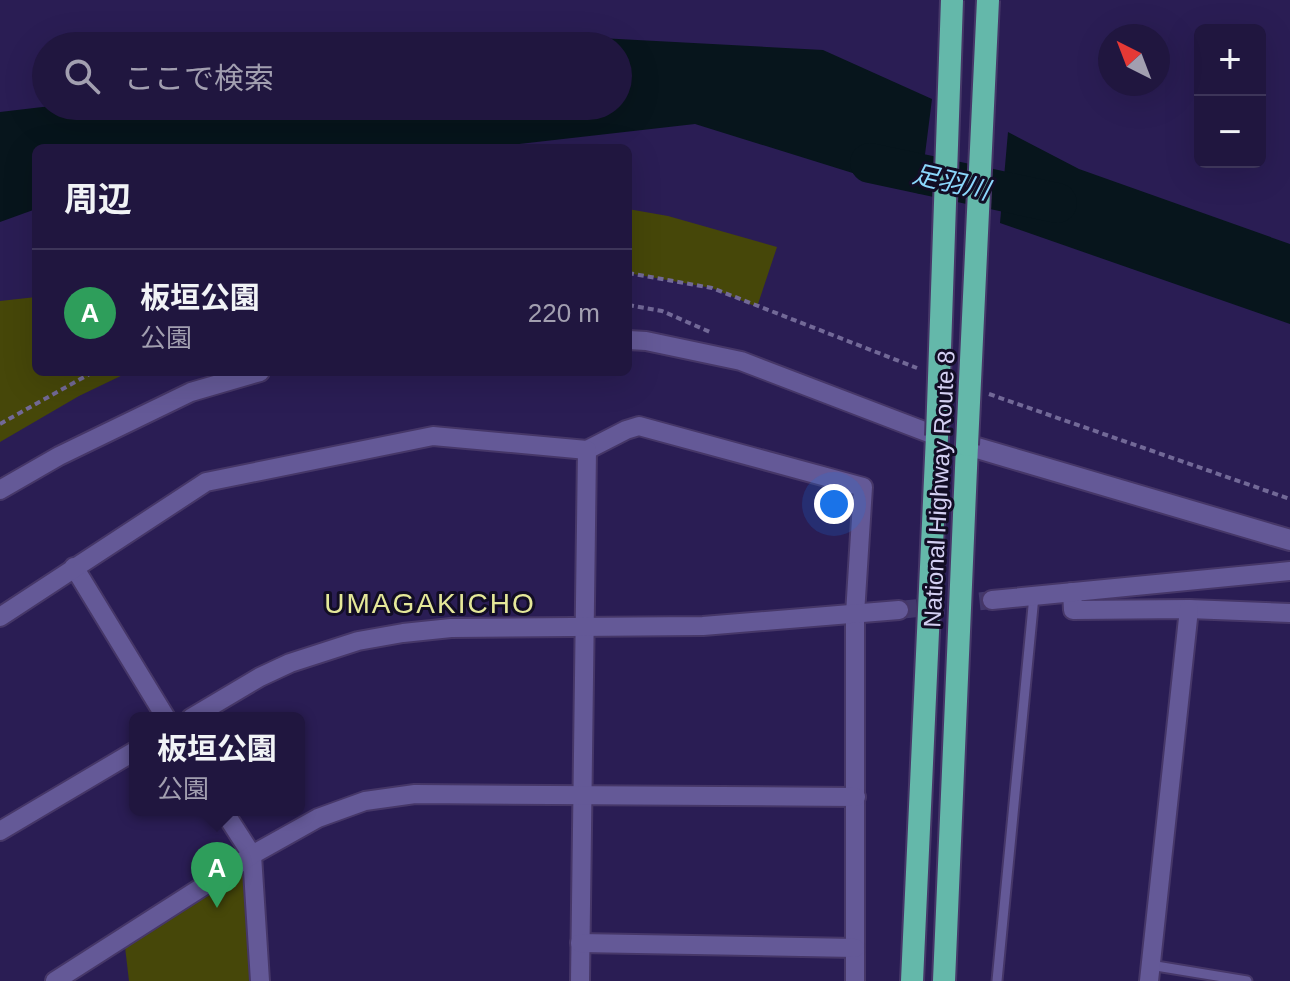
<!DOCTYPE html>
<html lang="ja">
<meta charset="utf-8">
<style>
body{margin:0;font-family:Arial,"Noto Sans JP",sans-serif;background:#2d234a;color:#f1f3f6}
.controls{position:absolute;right:24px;top:24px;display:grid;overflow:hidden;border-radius:12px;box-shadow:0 8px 32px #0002}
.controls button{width:72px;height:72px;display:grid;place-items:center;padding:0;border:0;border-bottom:2px solid #3d3559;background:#20163f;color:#f1f3f6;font:40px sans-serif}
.compass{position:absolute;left:1098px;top:24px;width:72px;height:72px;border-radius:50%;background:#20163f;box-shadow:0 8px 32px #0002;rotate:318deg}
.you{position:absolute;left:834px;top:504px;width:28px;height:28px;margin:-20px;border:6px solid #fff;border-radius:50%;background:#1a73e8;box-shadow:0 0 0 12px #1a73e833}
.badge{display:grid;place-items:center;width:52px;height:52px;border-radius:50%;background:#1a73e8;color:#fff;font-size:26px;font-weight:700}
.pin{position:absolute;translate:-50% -66px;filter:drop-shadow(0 2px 4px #0008)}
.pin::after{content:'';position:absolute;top:42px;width:28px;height:24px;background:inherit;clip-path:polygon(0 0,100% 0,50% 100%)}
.popup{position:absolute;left:129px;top:712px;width:176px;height:104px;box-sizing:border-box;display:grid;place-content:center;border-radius:12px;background:#20163f;filter:drop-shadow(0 2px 6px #0005);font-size:26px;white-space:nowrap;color:#a29fb0}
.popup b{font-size:30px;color:#f1f3f6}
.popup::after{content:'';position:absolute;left:50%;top:100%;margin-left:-16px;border:16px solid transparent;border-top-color:#20163f}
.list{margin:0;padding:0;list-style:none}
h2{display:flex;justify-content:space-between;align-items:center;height:104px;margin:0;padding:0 32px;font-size:34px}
h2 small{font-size:26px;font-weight:400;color:#a29fb0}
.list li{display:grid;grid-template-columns:52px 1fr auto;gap:24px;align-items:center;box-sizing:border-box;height:128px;padding:0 32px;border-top:2px solid #3d3559}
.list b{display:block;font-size:30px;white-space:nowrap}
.list p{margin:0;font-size:26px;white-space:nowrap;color:#a29fb0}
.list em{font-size:26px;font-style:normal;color:#a29fb0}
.icon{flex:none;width:44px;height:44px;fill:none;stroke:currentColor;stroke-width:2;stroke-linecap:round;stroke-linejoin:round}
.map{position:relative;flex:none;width:1290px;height:981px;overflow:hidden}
.search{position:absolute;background:#20163f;box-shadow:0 8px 32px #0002;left:32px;top:32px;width:600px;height:88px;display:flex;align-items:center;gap:20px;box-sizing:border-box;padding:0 28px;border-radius:44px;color:#a29fb0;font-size:30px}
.panel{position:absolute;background:#20163f;box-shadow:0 8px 32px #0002;left:32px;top:144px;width:600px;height:232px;border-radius:12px}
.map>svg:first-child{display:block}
.green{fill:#464709}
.water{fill:#07151c}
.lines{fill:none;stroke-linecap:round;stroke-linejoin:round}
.river{stroke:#07151c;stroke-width:40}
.minor-tunnel{stroke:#43386c;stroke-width:18;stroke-dasharray:18 9;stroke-linecap:butt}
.service-casing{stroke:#463768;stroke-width:13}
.minor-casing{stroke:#463768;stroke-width:22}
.tertiary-casing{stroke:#463768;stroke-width:24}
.trunk-casing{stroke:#463768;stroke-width:26}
.path{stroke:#726997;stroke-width:4;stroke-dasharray:6 4;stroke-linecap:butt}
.service{stroke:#645997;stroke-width:9}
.minor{stroke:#645997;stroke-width:18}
.tertiary{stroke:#645997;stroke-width:20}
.trunk{stroke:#64b8aa;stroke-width:22}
.trunk-bridge-casing{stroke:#463768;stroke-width:26;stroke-linecap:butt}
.trunk-bridge{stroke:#64b8aa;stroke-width:22}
.labels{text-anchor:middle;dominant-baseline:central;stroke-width:6;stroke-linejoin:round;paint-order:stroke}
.street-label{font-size:24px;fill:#d3cff2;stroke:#120d25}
.water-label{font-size:26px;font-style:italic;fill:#8bd7fc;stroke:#120d25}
.quarter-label{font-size:28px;letter-spacing:2px;fill:#e5e899;stroke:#120d25}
</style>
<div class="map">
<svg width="1290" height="981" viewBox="0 0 1290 981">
<rect width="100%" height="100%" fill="#2a1d54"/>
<!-- green -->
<g class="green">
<polygon points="628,209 668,216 777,247 757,307 712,288 628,273"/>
<polygon points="36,297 36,372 129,372 79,396 0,442 0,301"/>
<polygon points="246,869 252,981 129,981 125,947"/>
</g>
<!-- water -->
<g class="water">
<polygon points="469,36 562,36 823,50 932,99 920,194 695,124 484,148 36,148 36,209 0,222 0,112 51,106 176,106 216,117 340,119 360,106 618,106 618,46 454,46"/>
<polygon points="1008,132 1079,169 1290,244 1290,324 1000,223"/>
</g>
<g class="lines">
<!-- river -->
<polyline class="river" points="870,163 1057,203"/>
<!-- minor-tunnel -->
<polyline class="minor-tunnel" points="899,610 992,600"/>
<!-- service casing -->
<g class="service-casing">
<g id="service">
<polyline points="1150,965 1247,981"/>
<polyline points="997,981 1034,596"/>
</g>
</g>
<!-- minor casing -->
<g class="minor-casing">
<g id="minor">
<polyline points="628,340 646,341 741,361 937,436"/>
<polyline points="587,450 626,430 639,426 863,487 855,614 855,981"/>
<polyline points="0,490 59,456 191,392 260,372"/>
<polyline points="74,567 166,718"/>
<polyline points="1072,592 1073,610 1189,609 1290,613"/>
<polyline points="992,600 1290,571"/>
<polyline points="0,617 206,482 433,436 587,450 580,981"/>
<polyline points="191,718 260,677 290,663 358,641 403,633 451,628 703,626 899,610"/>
<polyline points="223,810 252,855 260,981"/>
<polyline points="0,831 135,751"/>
<polyline points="580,943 855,948"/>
<polyline points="55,981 252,855 318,818 365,801 415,794 856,797"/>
<polyline points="1149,981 1189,609"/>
</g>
</g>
<!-- tertiary casing -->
<g class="tertiary-casing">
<polyline id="tertiary" points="967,445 1290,540"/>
</g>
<!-- trunk casing -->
<g class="trunk-casing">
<g id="trunk">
<polyline points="912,981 937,436"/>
<polyline points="944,981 967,445"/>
</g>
</g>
<!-- path -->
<g class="path">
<polyline points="628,273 712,288 917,368"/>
<polyline points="628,305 662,311 710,332"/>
<polyline points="989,394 1290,499"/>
<polyline points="0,424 93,372"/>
</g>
<!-- service -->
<use href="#service" class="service"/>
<!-- minor -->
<use href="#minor" class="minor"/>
<!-- tertiary -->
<use href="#tertiary" class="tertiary"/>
<!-- trunk -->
<use href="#trunk" class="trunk"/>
<!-- trunk-bridge casing -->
<g class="trunk-bridge-casing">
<g id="trunk-bridge">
<polyline points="937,436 952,0"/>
<polyline points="967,445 988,0"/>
</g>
</g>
<!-- trunk-bridge -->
<use href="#trunk-bridge" class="trunk-bridge"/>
</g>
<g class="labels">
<!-- street labels -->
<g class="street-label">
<text transform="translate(939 489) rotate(-87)">National Highway Route 8</text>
</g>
<!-- water labels -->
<g class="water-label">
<text transform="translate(951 182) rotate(13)">足羽川</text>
</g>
<!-- quarter labels -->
<g class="quarter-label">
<text x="430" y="603">UMAGAKICHO</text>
</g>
</g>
</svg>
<div class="controls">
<button>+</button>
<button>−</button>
</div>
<svg class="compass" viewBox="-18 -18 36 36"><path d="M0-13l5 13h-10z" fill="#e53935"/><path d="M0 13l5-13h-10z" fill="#a29fb0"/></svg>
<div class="you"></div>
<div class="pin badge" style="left:217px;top:908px;background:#2e9e5b">A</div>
<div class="popup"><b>板垣公園</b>公園</div>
<div class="search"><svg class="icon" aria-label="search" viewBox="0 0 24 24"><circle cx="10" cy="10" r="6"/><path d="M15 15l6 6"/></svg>ここで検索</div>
<section class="panel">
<h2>周辺<small></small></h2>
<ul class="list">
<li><span class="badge" style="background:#2e9e5b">A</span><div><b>板垣公園</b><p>公園</p></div><em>220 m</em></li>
</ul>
</section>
</div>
